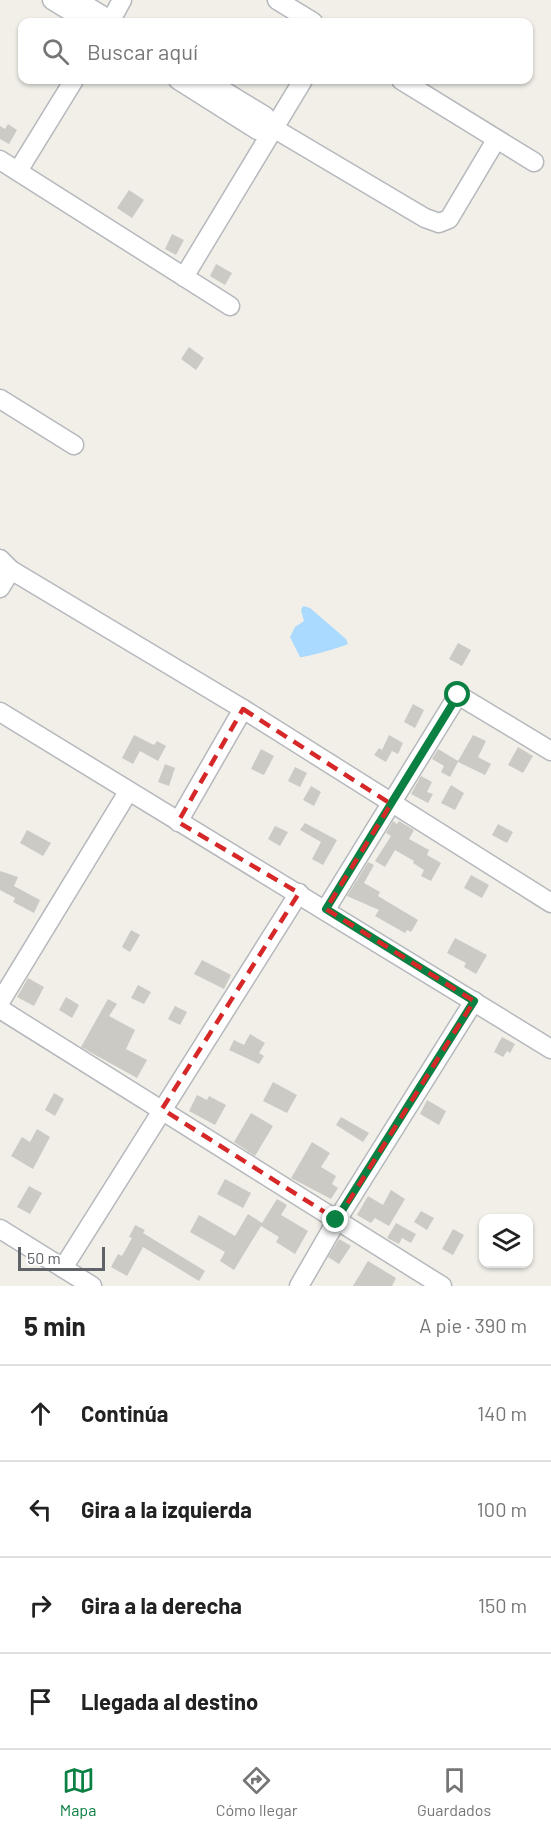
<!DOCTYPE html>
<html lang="es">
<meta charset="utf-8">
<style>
body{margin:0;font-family:Barlow,sans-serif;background:#f6f6f6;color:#222}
.controls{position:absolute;right:18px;bottom:18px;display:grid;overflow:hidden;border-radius:12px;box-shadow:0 2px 4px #0004}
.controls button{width:54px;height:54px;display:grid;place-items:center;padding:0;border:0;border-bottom:2px solid #e0e0e0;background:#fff;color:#222;font:30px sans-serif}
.scale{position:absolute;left:18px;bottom:15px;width:87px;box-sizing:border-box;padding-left:6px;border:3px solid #5f6368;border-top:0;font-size:16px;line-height:21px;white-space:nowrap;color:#5f6368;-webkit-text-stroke:4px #fff;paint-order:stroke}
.stop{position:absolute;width:18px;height:18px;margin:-14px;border:4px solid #0b8043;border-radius:50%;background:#fff}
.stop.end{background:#0b8043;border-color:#fff;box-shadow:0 2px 6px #0008}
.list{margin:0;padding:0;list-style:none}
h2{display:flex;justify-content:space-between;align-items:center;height:78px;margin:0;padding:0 24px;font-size:26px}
h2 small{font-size:20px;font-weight:400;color:#767676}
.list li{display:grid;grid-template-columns:39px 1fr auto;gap:18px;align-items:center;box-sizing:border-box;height:96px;padding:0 24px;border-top:2px solid #e0e0e0}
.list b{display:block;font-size:22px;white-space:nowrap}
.list em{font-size:20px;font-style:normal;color:#767676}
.icon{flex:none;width:33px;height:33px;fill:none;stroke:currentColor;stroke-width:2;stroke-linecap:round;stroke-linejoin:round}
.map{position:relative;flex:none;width:551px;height:1286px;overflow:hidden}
.search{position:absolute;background:#fff;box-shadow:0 2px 4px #0004;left:18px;right:18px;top:18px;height:66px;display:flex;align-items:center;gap:15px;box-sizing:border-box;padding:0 21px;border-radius:12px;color:#767676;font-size:22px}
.sheet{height:462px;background:#fff}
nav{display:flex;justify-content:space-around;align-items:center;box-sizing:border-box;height:84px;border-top:2px solid #e0e0e0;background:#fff;font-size:16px;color:#767676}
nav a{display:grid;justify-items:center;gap:3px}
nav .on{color:#0b8043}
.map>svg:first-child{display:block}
.water{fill:#aadaff}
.building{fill:#cccac5}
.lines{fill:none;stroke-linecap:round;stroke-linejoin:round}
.minor-casing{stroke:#b5b8bc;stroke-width:21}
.minor{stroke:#fff;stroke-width:18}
.route{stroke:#0b8043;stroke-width:8}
.marked{fill:none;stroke:#d62828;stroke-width:4.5;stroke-dasharray:12 8;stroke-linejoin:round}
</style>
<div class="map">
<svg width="551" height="1286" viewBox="0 0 551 1286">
<rect width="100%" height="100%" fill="#f1efe8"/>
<!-- water -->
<path class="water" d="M303,606L310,608L346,639L348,644C342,647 304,658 300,657L290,637L295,627L304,621L301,610Z"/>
<!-- building -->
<g class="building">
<polygon points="8,124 17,130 9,144 0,139 0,126 5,129"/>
<polygon points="129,190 144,200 132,218 117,208"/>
<polygon points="172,234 184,240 176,255 165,249"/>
<polygon points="216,264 232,273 225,285 210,276"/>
<polygon points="189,347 204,358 196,370 181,359"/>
<polygon points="458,643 471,650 462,666 449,659"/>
<polygon points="413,704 424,710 415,728 404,722"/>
<polygon points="134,735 154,745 157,741 166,746 158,761 140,751 133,764 122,758"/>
<polygon points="389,735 403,743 398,754 392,751 386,762 374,755 379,748 382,750"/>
<polygon points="473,735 486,741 478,757 491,764 485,775 458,762 450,777 441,772 444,766 432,759 438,749 458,761"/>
<polygon points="518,747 533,756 523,773 508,765"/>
<polygon points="261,749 274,756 264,775 251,769"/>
<polygon points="165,764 175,768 169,786 158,782"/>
<polygon points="295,767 307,773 300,787 288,781"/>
<polygon points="421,776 432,782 427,792 433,794 428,803 411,794"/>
<polygon points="451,785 464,793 455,810 441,803"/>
<polygon points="311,786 321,792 314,806 303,800"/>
<polygon points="393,821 397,824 399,821 414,830 409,839 429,850 427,855 441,863 431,881 421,876 424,870 413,863 414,861 395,850 385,867 375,861 391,836 386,833"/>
<polygon points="305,823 337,840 323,865 312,859 321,842 300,830"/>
<polygon points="498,824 513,832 507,843 492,835"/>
<polygon points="275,826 288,832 280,846 268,839"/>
<polygon points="27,830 51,843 43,856 20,843"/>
<polygon points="368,862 374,865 364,883 380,892 378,896 418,920 411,932 407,930 405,933 375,916 379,910 347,896"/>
<polygon points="0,871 18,877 14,886 40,900 34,913 13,902 15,898 0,890"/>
<polygon points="471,875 489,885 482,898 464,888"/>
<polygon points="131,930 140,935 130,952 122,947"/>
<polygon points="455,938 487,955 476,974 464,967 466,963 447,953"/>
<polygon points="202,960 231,975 224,989 194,974"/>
<polygon points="28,978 44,987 34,1006 17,997"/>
<polygon points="138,985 151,992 144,1004 131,998"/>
<polygon points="66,997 79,1005 72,1018 59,1010"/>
<polygon points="108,999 117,1004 109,1016 135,1030 126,1049 147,1060 137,1078 81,1047"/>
<polygon points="175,1006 187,1012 180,1025 168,1019"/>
<polygon points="250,1034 265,1043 259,1053 264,1056 259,1064 229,1050 234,1040 244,1045"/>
<polygon points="502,1037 515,1044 510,1053 507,1051 503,1057 494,1052"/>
<polygon points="273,1082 297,1095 287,1113 263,1101"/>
<polygon points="54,1093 64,1099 55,1116 45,1110"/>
<polygon points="197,1095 207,1100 209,1096 226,1105 215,1125 189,1111"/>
<polygon points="427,1100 446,1111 439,1125 420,1114"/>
<polygon points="251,1113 273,1126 255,1156 234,1142"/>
<polygon points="341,1117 369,1133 363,1142 336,1125"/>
<polygon points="37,1129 50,1137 33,1169 11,1156 22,1137 30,1142"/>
<polygon points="312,1142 330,1153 321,1167 336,1176 332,1184 338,1188 331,1199 291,1178"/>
<polygon points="225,1179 251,1193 243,1208 217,1194"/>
<polygon points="29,1186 42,1193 30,1214 17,1207"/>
<polygon points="391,1190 405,1199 389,1226 375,1218 371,1223 357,1215 368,1196 383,1205"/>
<polygon points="277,1199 287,1205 281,1215 308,1231 295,1254 276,1242 279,1237 261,1226 234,1270 220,1261 225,1252 190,1232 199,1215 235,1236 248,1214 262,1223"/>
<polygon points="421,1211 434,1218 427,1230 414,1222"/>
<polygon points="396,1223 416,1234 411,1243 402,1238 399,1244 387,1238"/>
<polygon points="135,1225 145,1230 143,1233 205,1271 199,1281 143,1247 127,1276 111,1267 118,1254 122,1256 132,1238 129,1237"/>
<polygon points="453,1229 464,1235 453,1255 442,1249"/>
<polygon points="339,1239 351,1246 339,1264 328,1257"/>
<polygon points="368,1261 396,1278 392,1286 353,1286"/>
</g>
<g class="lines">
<!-- minor casing -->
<g class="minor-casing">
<g id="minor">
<polyline points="52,0 88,22"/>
<polyline points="77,0 113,22"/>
<polyline points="277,0 313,22"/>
<polyline points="110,22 122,0"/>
<polyline points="178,80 257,130 275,129"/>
<polyline points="206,80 265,116 275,129 425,218 439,223 449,219 496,140"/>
<polyline points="401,80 534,162"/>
<polyline points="0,160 230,306"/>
<polyline points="18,171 74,80"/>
<polyline points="184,277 303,80"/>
<polyline points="0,399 74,445"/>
<polyline points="0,559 11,570 243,709 551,903"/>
<polyline points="0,588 11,570"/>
<polyline points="0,712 551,1049"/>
<polyline points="178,822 243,709"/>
<polyline points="326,909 458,695 551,751"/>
<polyline points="0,1002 128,792"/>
<polyline points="0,1009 442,1286"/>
<polyline points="0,1229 92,1286"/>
<polyline points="63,1268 299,893"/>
<polyline points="299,1286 337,1220 474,1001"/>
</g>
</g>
<!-- minor -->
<use href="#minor" class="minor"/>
</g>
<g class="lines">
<!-- route -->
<polyline class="route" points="336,1220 474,1001 326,909 458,695"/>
</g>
<!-- marked area -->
<path class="marked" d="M243,709L391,804L326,909L474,1001L337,1220L162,1109L299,893L178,822Z"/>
</svg>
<div class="controls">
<button><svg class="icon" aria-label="layers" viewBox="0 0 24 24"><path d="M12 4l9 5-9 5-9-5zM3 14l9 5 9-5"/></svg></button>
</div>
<div class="scale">50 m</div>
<div class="stop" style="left:458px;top:695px"></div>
<div class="stop end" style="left:336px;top:1220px"></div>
<div class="search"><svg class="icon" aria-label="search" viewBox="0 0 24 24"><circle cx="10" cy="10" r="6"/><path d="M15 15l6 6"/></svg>Buscar aquí</div>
</div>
<section class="sheet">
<h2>5 min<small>A pie · 390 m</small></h2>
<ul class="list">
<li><svg class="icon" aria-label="ahead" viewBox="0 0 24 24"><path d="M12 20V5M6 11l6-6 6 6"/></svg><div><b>Continúa</b></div><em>140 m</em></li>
<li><svg class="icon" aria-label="left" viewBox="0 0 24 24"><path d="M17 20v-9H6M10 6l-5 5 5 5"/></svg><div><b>Gira a la izquierda</b></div><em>100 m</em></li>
<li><svg class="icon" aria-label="right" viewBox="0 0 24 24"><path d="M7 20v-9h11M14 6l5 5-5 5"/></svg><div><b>Gira a la derecha</b></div><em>150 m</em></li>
<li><svg class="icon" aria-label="arrive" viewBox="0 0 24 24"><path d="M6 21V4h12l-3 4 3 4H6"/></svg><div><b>Llegada al destino</b></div></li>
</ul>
</section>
<nav>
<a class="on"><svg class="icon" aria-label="map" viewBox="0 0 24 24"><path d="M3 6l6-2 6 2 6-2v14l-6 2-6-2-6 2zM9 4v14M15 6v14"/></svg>Mapa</a>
<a><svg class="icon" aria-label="directions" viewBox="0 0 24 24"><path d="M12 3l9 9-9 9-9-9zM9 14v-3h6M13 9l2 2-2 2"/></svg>Cómo llegar</a>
<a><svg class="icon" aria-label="saved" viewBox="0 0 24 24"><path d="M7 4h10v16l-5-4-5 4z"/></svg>Guardados</a>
</nav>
